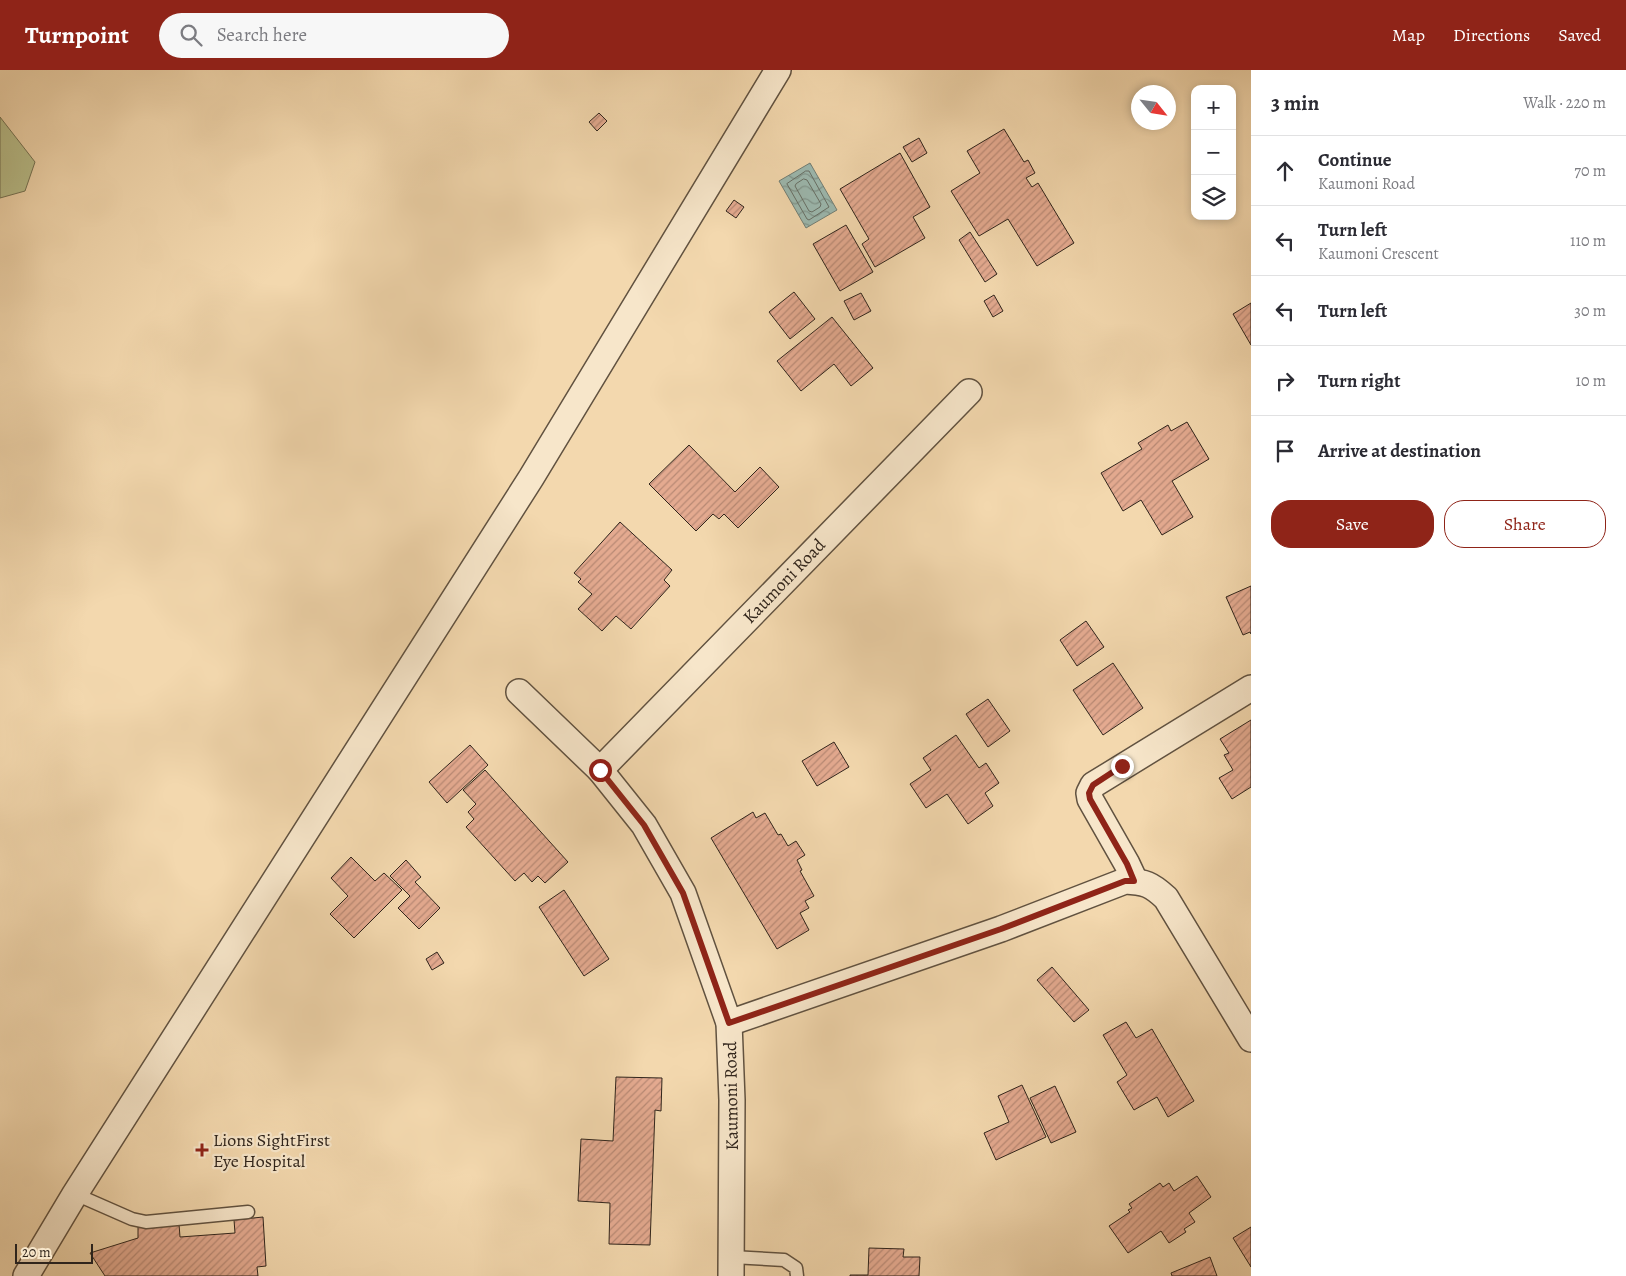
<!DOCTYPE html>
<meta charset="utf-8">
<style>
body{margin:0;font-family:Alegreya,serif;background:#f7f7f7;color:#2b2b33}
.controls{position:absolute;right:15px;top:15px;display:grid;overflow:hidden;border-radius:10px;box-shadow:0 2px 8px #0003}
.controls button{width:45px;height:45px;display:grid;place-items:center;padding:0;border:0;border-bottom:1px solid #e1e1e2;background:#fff;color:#2b2b33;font:25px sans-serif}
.compass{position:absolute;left:1131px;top:15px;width:45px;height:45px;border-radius:50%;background:#fff;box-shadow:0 2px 8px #0003;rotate:120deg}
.scale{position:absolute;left:15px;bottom:12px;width:78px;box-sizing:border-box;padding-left:5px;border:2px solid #30251c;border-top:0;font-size:14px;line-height:18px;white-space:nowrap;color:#30251c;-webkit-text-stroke:4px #f7e6ca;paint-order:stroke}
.stop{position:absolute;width:15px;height:15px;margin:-11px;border:4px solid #8f2418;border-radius:50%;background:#fff}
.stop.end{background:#8f2418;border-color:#fff;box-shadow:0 1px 5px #0008}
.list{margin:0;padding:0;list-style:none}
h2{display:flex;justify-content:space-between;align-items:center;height:65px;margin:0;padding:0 20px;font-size:21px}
h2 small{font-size:16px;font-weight:400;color:#7c7c81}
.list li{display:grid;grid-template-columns:32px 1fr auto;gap:15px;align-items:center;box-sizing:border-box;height:70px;padding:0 20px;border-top:1px solid #e1e1e2}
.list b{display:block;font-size:19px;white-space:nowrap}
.list p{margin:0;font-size:16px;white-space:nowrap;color:#7c7c81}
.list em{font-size:16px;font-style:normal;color:#7c7c81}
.actions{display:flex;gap:10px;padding:15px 20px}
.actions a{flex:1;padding:11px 0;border:1px solid #8f2418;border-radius:20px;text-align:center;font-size:18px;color:#8f2418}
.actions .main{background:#8f2418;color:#fff}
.icon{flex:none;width:28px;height:28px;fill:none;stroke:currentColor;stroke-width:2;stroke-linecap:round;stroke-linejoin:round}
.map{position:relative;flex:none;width:1251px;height:1206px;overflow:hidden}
header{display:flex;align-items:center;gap:30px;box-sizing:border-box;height:70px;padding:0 25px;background:#8f2418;color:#fff}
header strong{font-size:24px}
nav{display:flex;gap:28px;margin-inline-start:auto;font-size:18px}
.search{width:350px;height:45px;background:#f7f7f7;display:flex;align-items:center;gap:12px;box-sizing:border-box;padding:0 18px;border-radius:28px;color:#7c7c81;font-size:19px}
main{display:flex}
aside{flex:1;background:#fff}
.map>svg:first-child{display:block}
.green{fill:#b9bf8b;stroke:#747254}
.water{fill:url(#water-waves);stroke:#717e75}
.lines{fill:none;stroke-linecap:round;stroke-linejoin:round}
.shore{stroke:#666f66;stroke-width:1}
.building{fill:url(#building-hatch);stroke:#30251c}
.service-casing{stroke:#615240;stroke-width:15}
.minor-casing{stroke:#615240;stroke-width:28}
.service{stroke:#f7e6ca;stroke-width:12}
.minor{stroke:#f7e6ca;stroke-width:25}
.route{stroke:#8f2418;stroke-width:6}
.poi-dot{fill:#8f2418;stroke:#f7e6ca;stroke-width:2}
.labels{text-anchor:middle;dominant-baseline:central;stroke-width:4.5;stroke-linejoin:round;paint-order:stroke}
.street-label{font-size:18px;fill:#30251c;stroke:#f7e6ca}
.poi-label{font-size:18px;fill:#30251c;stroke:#f7e6ca;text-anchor:start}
</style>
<header>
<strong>Turnpoint</strong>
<div class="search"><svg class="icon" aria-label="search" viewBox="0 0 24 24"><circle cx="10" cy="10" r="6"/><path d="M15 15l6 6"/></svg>Search here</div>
<nav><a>Map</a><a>Directions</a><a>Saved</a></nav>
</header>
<main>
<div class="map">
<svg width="1251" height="1206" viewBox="0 0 1251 1206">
<defs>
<pattern id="water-waves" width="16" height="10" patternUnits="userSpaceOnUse" patternTransform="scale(1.25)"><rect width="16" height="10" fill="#9cb9b0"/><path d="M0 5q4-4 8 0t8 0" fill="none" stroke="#80968e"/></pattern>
<pattern id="building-hatch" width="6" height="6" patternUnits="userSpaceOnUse" patternTransform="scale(1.25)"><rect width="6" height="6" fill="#e4aa90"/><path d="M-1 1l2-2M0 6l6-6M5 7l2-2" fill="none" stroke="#b98a75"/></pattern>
</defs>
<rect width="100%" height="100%" fill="#f3d8ae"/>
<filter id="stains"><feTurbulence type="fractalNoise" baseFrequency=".004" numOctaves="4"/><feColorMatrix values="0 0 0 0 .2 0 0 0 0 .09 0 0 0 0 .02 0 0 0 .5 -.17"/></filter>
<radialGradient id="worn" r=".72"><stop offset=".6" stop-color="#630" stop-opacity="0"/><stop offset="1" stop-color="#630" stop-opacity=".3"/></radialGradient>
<!-- green -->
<polygon class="green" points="0,47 35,92 25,121 0,128"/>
<!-- water -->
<polygon class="water" points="810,93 837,140 806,158 779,111"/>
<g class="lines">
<!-- shore -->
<g class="shore">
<polygon points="806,101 809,101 829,137 809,150 807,149 787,114"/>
<polygon points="804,109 807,110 821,134 820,137 812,142 809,141 795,116 796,114"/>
</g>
</g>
<!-- building -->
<g class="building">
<polygon points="599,43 607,51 597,61 589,52"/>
<polygon points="1004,59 1024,92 1028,90 1035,103 1026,108 1032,117 1038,113 1074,173 1037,196 1008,149 979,166 951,121 980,103 967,81"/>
<polygon points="919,68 927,83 912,92 903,77"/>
<polygon points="900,83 930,137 913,147 925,168 875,197 862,174 869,169 840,119"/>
<polygon points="734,130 744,137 736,148 726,141"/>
<polygon points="846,155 873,202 840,221 813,174"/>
<polygon points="970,162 997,204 985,212 959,170"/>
<polygon points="794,222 815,249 790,269 769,242"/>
<polygon points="861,223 871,241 854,250 844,231"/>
<polygon points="994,225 1003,241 993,247 984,231"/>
<polygon points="1251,233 1251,275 1233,244"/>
<polygon points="832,247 873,298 851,316 834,294 801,321 777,291"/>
<polygon points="1187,352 1209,389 1172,411 1193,447 1162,465 1141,430 1123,441 1101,403 1142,379 1138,373 1168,355 1171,361"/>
<polygon points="689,375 735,422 760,397 779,417 738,458 724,444 719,449 713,444 696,461 649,414"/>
<polygon points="620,452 672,500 664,510 670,516 631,559 616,546 602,561 578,539 592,524 578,512 581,509 574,503"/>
<polygon points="1251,516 1251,564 1250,562 1243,565 1226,527"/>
<polygon points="1086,551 1104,577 1077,596 1060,570"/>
<polygon points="1113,593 1143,638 1103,665 1073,620"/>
<polygon points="988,629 1010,661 988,677 966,644"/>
<polygon points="1251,650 1251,717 1232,729 1219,708 1233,700 1224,685 1229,683 1220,669"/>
<polygon points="956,665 979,698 986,693 999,713 985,723 993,736 968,754 947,724 926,738 910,714 931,700 923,688"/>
<polygon points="834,672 849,697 817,716 802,691"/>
<polygon points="470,675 488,695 447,733 429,712"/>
<polygon points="485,700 568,792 545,813 538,806 532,812 524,803 515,811 466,757 474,749 468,742 476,734 463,720"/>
<polygon points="753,742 756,748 765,743 778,765 781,764 788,776 796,771 805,785 797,790 802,800 800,801 814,826 805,831 809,838 800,843 809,860 777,879 711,768"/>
<polygon points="351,787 375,811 384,803 402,820 354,868 330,844 348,826 331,808"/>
<polygon points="406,790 421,807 415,812 440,838 419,859 398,838 410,826 390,806"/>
<polygon points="564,820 609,889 584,906 539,837"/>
<polygon points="437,882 444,893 432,900 426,889"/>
<polygon points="1052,897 1089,940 1074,952 1037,910"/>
<polygon points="1126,952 1136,968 1152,959 1194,1031 1168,1047 1157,1027 1134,1040 1117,1012 1127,1005 1103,965"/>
<polygon points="616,1007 662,1008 661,1041 655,1040 650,1175 609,1174 610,1133 578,1131 581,1069 613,1071"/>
<polygon points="1022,1015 1046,1067 996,1090 984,1063 1009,1052 998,1026"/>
<polygon points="1055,1016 1076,1062 1051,1073 1030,1028"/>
<polygon points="1197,1106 1211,1127 1189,1143 1195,1152 1184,1159 1186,1162 1169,1173 1161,1161 1128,1183 1109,1156 1130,1142 1128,1140 1132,1138 1129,1134 1160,1113 1163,1117 1169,1113 1174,1121"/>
<polygon points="263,1147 266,1196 257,1197 258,1206 105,1206 90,1183 138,1168 138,1157 179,1154 180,1167 235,1163 234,1150"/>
<polygon points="1251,1157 1251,1197 1233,1168"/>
<polygon points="869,1178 904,1179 903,1187 920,1187 919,1206 850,1206 850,1205 868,1205"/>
<polygon points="1210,1187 1217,1206 1172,1206 1171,1203"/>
</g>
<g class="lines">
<!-- service casing -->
<g class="service-casing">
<g id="service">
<polyline points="75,1124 132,1149 146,1152 248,1142"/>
<polyline points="732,1187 784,1190 796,1198 797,1206"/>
</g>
</g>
<!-- minor casing -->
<g class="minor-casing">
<g id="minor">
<polyline points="519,622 600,700 644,755 683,823 729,953 732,1030 731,1206"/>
<polyline points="600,700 969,322"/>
<polyline points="1135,811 1127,794 1090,729 1089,723 1093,715 1251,618"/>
<path d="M729,953L1001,859L1125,811C1145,812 1151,814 1166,828L1251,969"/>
<polyline points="26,1206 75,1124 531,408 778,0"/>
</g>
</g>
<!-- service -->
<use href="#service" class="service"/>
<!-- minor -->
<use href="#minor" class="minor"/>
</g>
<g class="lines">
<!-- route -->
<polyline class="route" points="600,700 644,755 683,823 729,953 1001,859 1125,811 1134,811 1127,794 1090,729 1089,723 1093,715 1122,696"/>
</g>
<!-- markers -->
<path class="poi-dot" d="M199.5 1072.5h5v5h5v5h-5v5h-5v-5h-5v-5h5z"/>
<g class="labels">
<!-- street labels -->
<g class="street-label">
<text transform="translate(784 511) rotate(-46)">Kaumoni Road</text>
<text transform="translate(731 1026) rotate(-91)">Kaumoni Road</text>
</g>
<!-- poi labels -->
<g class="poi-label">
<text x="213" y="1070">Lions SightFirst<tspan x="213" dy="21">Eye Hospital</tspan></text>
</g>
</g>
<rect width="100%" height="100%" filter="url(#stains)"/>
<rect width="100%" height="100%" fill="url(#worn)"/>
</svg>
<div class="controls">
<button>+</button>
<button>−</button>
<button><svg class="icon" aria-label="layers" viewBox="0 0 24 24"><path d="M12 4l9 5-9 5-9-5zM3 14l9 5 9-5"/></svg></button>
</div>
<svg class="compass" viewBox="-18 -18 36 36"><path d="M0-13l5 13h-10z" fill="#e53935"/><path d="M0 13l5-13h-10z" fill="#7c7c81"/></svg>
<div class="scale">20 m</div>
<div class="stop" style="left:600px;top:700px"></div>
<div class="stop end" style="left:1122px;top:696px"></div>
</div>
<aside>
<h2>3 min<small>Walk · 220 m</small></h2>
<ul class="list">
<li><svg class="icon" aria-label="ahead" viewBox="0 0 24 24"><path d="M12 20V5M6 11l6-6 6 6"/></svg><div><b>Continue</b><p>Kaumoni Road</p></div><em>70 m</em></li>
<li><svg class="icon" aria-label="left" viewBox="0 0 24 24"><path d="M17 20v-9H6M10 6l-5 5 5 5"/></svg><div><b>Turn left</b><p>Kaumoni Crescent</p></div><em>110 m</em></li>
<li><svg class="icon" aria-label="left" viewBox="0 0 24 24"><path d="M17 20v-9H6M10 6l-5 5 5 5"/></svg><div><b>Turn left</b></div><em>30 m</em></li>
<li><svg class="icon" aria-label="right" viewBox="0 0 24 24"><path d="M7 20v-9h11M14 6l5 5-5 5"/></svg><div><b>Turn right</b></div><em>10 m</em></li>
<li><svg class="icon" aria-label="arrive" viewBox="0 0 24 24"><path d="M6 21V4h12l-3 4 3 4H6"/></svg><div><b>Arrive at destination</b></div></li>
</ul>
<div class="actions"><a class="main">Save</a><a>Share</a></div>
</aside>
</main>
